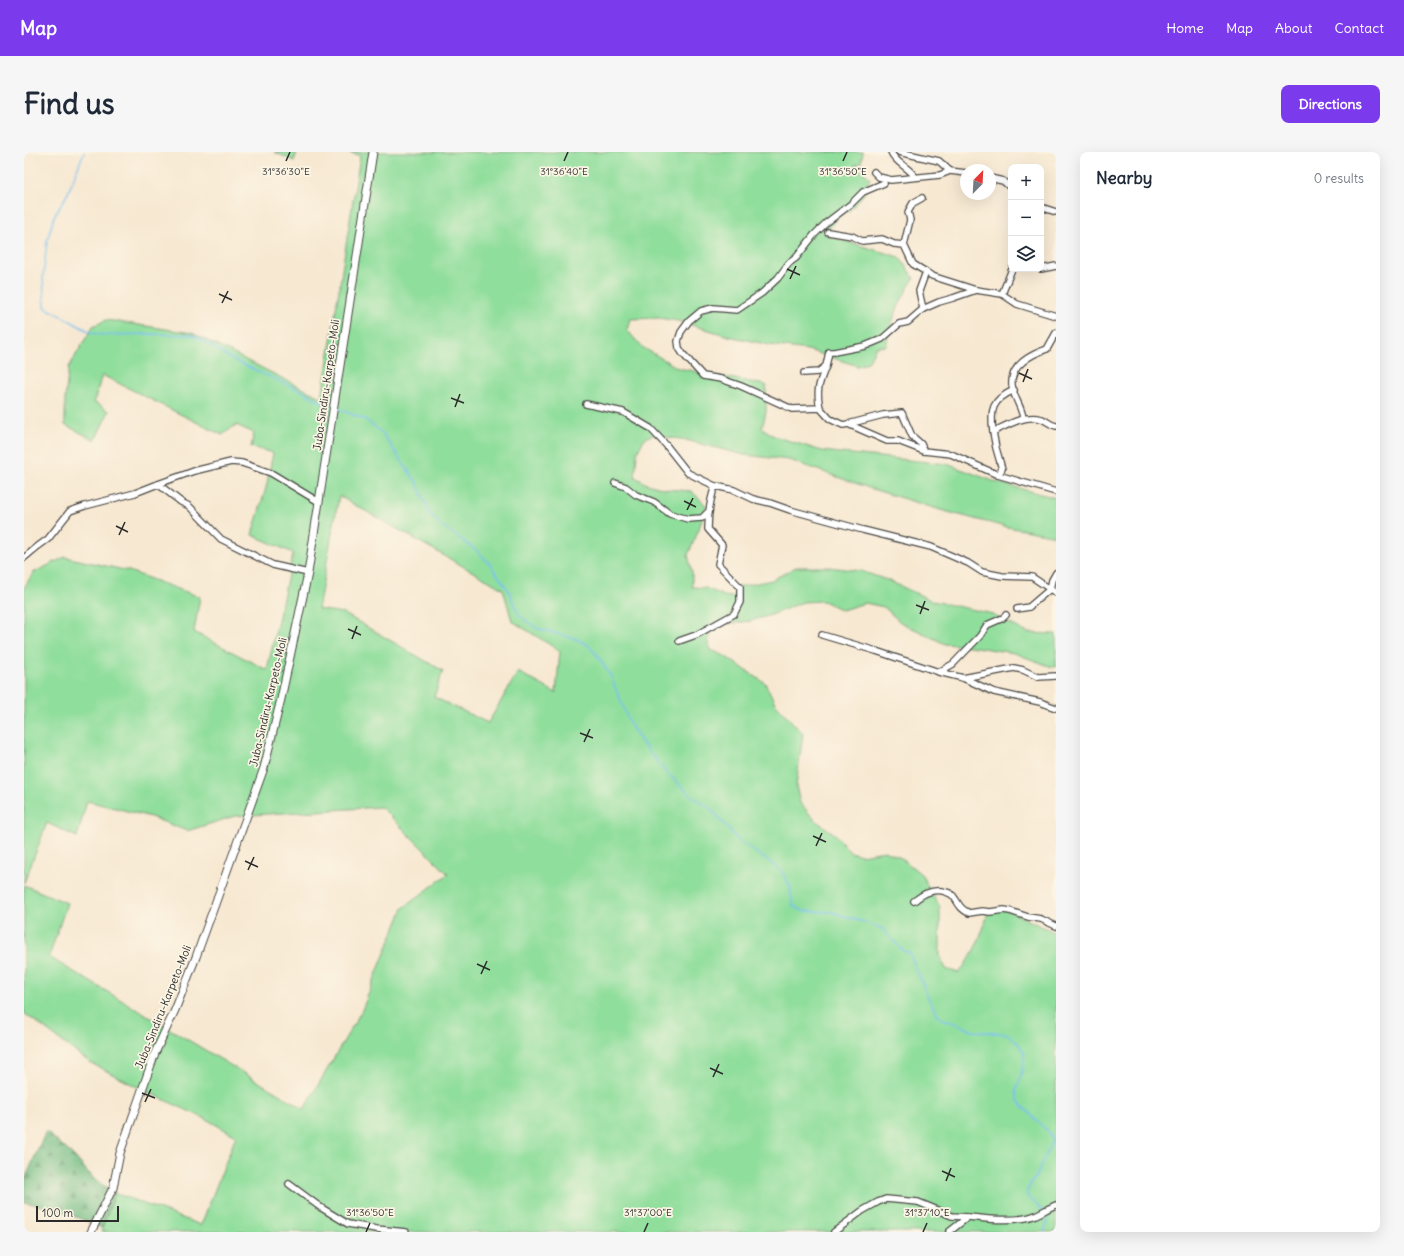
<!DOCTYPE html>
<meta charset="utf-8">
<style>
body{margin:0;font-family:Delius,sans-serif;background:#f6f6f7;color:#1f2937}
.controls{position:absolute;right:12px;top:12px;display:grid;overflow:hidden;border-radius:8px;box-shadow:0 4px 16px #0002}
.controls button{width:36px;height:36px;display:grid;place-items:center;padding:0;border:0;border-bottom:1px solid #e0e1e3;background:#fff;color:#1f2937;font:20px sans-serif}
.compass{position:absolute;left:936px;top:12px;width:36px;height:36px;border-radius:50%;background:#fff;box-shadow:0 4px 16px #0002;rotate:24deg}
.scale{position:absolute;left:12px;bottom:10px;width:83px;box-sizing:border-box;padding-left:4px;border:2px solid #2b2b2b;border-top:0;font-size:11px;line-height:14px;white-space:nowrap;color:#2b2b2b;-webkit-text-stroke:3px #fcf5e5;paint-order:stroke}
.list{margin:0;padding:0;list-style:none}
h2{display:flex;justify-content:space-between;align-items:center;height:52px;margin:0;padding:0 16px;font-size:17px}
h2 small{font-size:13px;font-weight:400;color:#747a83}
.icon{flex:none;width:22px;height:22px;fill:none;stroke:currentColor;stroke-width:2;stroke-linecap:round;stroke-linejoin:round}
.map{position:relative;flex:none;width:1032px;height:1080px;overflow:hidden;border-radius:8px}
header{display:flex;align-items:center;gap:24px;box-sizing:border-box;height:56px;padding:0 20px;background:#7c3aed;color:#fff}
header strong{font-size:19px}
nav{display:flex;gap:22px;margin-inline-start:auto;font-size:14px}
.intro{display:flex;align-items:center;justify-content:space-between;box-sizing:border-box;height:96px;padding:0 24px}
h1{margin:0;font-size:28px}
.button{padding:10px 18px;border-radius:8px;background:#7c3aed;color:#fff;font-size:14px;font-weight:700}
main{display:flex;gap:24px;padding:0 24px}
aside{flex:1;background:#fff;border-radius:8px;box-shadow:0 4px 16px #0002}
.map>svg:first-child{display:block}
.green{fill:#90de9c;stroke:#5e8464;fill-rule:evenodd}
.forest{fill:url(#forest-firs);stroke:#507458}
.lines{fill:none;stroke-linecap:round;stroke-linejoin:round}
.stream{stroke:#79c0f0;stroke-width:1.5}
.minor-casing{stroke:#4a4744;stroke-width:8}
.major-casing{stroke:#4a4744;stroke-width:9}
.minor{stroke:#fff;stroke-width:5.5}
.major{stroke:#fff;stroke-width:7}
.ticks{fill:none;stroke:#2b2b2b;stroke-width:1.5}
.labels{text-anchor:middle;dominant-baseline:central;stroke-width:3.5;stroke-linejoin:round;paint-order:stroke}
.street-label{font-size:11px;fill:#2b2b2b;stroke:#fcf5e5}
.ticks-label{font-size:10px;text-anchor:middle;fill:#2b2b2b;stroke:#fcf5e5;stroke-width:3.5;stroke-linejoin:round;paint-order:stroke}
</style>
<header>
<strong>Map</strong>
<nav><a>Home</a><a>Map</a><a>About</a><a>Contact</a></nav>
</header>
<div class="intro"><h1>Find us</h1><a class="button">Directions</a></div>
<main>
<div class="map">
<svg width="1032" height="1080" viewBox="0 0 1032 1080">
<defs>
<pattern id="forest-firs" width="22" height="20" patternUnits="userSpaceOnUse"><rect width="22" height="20" fill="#74bd84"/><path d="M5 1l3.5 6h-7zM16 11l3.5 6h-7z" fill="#5f9a6c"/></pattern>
</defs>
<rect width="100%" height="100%" fill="#fcf5e5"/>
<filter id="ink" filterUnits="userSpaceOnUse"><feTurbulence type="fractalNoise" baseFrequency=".025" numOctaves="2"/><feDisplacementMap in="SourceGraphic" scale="8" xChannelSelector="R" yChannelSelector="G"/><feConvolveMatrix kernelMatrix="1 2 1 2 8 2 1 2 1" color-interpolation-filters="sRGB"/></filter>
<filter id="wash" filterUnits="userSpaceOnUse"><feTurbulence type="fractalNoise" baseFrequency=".012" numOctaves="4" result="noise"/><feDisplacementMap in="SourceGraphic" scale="16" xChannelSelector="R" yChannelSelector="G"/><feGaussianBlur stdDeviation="0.9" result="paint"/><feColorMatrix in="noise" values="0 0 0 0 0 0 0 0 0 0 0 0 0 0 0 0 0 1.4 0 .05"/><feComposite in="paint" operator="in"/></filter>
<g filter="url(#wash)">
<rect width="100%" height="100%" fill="#f7e8d1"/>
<!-- green -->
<g class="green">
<polygon points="250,0 273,0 270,9"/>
<path d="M325,0H839L837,11L831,13L846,26L840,42L826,58L816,63L801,83L875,105L890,126C875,150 868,166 862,194L852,195L844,210L834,214L784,198L745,193L705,184L654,169L635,166L606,167L603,178L618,195L654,216L742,233V260L738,276L750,284L798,299L923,312L972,330L1032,346V384L978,374L920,359L848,337L765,308L720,303L662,288L628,283L620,287L613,301L611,325L623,332L641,337L667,339L682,353L675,377L664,403L668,421V435L682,436L700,444L710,445L713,435L748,428L772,415H805L837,419L863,428L909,449L965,461L1004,481L1032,482V515L1025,514L990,501L946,494L921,492L876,470L860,455L841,451L818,458L799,449L779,450L747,463L726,469L696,473L688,479L684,490L687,498L699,503L741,531L751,551L779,582L772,634L776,651L791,668L812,683L826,700L837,703L861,699L877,706L897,722L916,755V804L922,817L935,821C950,801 958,784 964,760L978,756L1032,781V1080H77L91,1041L177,1073L212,984L182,967L119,938L65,910L0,861V733L43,751L25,805L280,957L338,858L379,756L424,722L357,655L211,664L163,679L127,665L63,649L53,685L23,671L0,731V436L9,421L41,405L105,419L176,445L170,480L243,518L269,401L228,383L242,336L249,301L227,295L230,281L212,273L198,283L78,223L70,250L85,259L71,288L41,273V246L45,215L69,174L82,168L168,181L298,246L336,4ZM315,344L479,437L488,469L536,499L532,541L494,520L464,571L410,545L419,519L319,461L294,457Z"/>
</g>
<!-- forest -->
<polygon class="forest" points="22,979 50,1004 69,1026 91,1041 78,1076 33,1057 0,1050 0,1029"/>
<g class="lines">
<!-- stream -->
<g class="stream">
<polyline points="60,0 44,41 30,65 23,89 19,126 21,155 68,181 81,183 124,182 168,183 186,193 209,208 284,242 306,255"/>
<polyline points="313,256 342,268 358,281 393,331 406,362 417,373 453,399 465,411 485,439 490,453 496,464 512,476 552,487 564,493 573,503 587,525 606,572 619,592 643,621 664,641 687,657 715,689 746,710 758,720 766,734 769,754 779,759 808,760 843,771 859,777 877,797 886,802 906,850 916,866 937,873 948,879 984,882 994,891 1000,901 1000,912 992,939 994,949 1011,967 1025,980 1029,988 1013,1022 1003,1038 1003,1044 1018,1058"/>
<path d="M1020,1080C1021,1073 1028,1066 1021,1060"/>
</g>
</g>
</g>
<g filter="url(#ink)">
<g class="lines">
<!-- minor casing -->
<g class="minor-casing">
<g id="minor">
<path d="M867,0C872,12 884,14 891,25"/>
<polyline points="875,0 915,9 926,19 942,21"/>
<polyline points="850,20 855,25 867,28 916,23 926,19"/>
<polyline points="966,26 979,29 987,36"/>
<polyline points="860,31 839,40 827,52 802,71 790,83 772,106 765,111 754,126 738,141 713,158 689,156 677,159 665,169 657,180 654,189 655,196 659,202 679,224 697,227 717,234 768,257 796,256 806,267 819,273 824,272 863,289 874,289 900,299 927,302 974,323 1032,340"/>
<polyline points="1017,55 1032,60"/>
<polyline points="804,80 828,84 838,89 858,87 870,92 880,93 889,112 902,120 908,124 952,138 978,142 993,152 1032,164"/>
<polyline points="880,93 886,68 884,60 889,51 898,46"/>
<polyline points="1017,117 1032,114"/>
<polyline points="978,142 988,117"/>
<polyline points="899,157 895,139 902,120"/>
<polyline points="780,221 794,220 802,214 805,200 810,200 841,194 858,187 875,172 884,170 899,157 915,150 929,146 952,138"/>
<polyline points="562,252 599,260 626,276 642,293 664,321 691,334"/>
<path d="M796,256C792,237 795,232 802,214"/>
<path d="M999,266C998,255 989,245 988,233C986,213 1008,202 1023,197L1032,181"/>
<polyline points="824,272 859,263 878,261 888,284 897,292 900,299"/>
<path d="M969,280C966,257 968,248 990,238"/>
<path d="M974,323L978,317L972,296L969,280C983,273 1001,262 1018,267C1023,269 1026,273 1032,274"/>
<polyline points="591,331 602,335 612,343 630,350 646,362 664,367 678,366 685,359"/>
<polyline points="134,332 170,319 207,310 218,311 247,321 295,350"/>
<polyline points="0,406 13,395 24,387 46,359 61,354 111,341 134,332 157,350 165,354 197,387 249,413 284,421"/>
<polyline points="993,457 1005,455 1026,437 1028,428 1032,421"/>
<polyline points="798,483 852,499 915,520 939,526 970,540 1016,550 1032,556"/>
<path d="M655,489L672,483L710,462L716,450V435L694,412L698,393L684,377C684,362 686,348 691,334L710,338L729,347L746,351L766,358L839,378L907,395L944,411L958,420L978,424L1008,425L1032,441"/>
<polyline points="915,520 929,512 956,484 963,473 979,466 982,463"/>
<polyline points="939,526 990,516 999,518 1014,525 1032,524"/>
<path d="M890,749C900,741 910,736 922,740C926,741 928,742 930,745C935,752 936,757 945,761L958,759L966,760L980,758L986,759L1004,765L1017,767L1032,774"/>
<polyline points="265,1032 296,1055 324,1072 352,1077 382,1080"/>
<polyline points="810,1080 838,1059 854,1050 862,1047 894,1050 928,1064 944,1065"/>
<path d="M925,1080L944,1065C961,1067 993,1070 1009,1064C1017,1061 1024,1056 1032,1053"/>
</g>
</g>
<!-- major casing -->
<g class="major-casing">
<polyline id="major" points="67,1080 89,1036 96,1001 131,901 151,858 172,805 240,616 257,547 284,421 349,0"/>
</g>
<!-- minor -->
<use href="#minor" class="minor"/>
<!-- major -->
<use href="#major" class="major"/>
</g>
</g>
<!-- ticks -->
<path class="ticks" d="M262,9L266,0M540,9L544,0M819,9L823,0M763,117L776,123M766,127L772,114M195,142L208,148M198,151L204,139M995,221L1008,227M999,230L1004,217M427,246L440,251M431,255L436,242M660,349L672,355M663,358L669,346M92,374L104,380M95,383L101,370M892,453L905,458M896,462L901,449M324,477L337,483M328,487L333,474M556,581L569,586M560,590L566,577M789,684L802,690M792,694L798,681M221,709L234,715M224,718L230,705M453,812L466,818M457,822L463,809M686,916L699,922M689,925L695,912M118,941L131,946M121,950L127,937M918,1019L931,1025M922,1029L927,1016M342,1080L346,1071M620,1080L624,1071M899,1080L903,1071"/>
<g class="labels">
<!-- street labels -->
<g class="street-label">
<text transform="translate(302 233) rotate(-82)">Juba-Sindiru-Karpeto-Moli</text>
<text transform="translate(244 550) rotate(-77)">Juba-Sindiru-Karpeto-Moli</text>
<text transform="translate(139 855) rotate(-68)">Juba-Sindiru-Karpeto-Moli</text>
</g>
</g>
<g class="ticks-label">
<text x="262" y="23">31°36'30"E</text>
<text x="540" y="23">31°36'40"E</text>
<text x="819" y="23">31°36'50"E</text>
<text x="346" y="1064">31°36'50"E</text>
<text x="624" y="1064">31°37'00"E</text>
<text x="903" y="1064">31°37'10"E</text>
</g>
</svg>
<div class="controls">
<button>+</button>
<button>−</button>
<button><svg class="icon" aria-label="layers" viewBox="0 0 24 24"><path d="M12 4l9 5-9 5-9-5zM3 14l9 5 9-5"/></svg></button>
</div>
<svg class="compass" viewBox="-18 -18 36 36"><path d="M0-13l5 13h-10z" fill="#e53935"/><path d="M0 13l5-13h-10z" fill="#747a83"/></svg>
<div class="scale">100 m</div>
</div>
<aside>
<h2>Nearby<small>0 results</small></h2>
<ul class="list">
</ul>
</aside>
</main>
